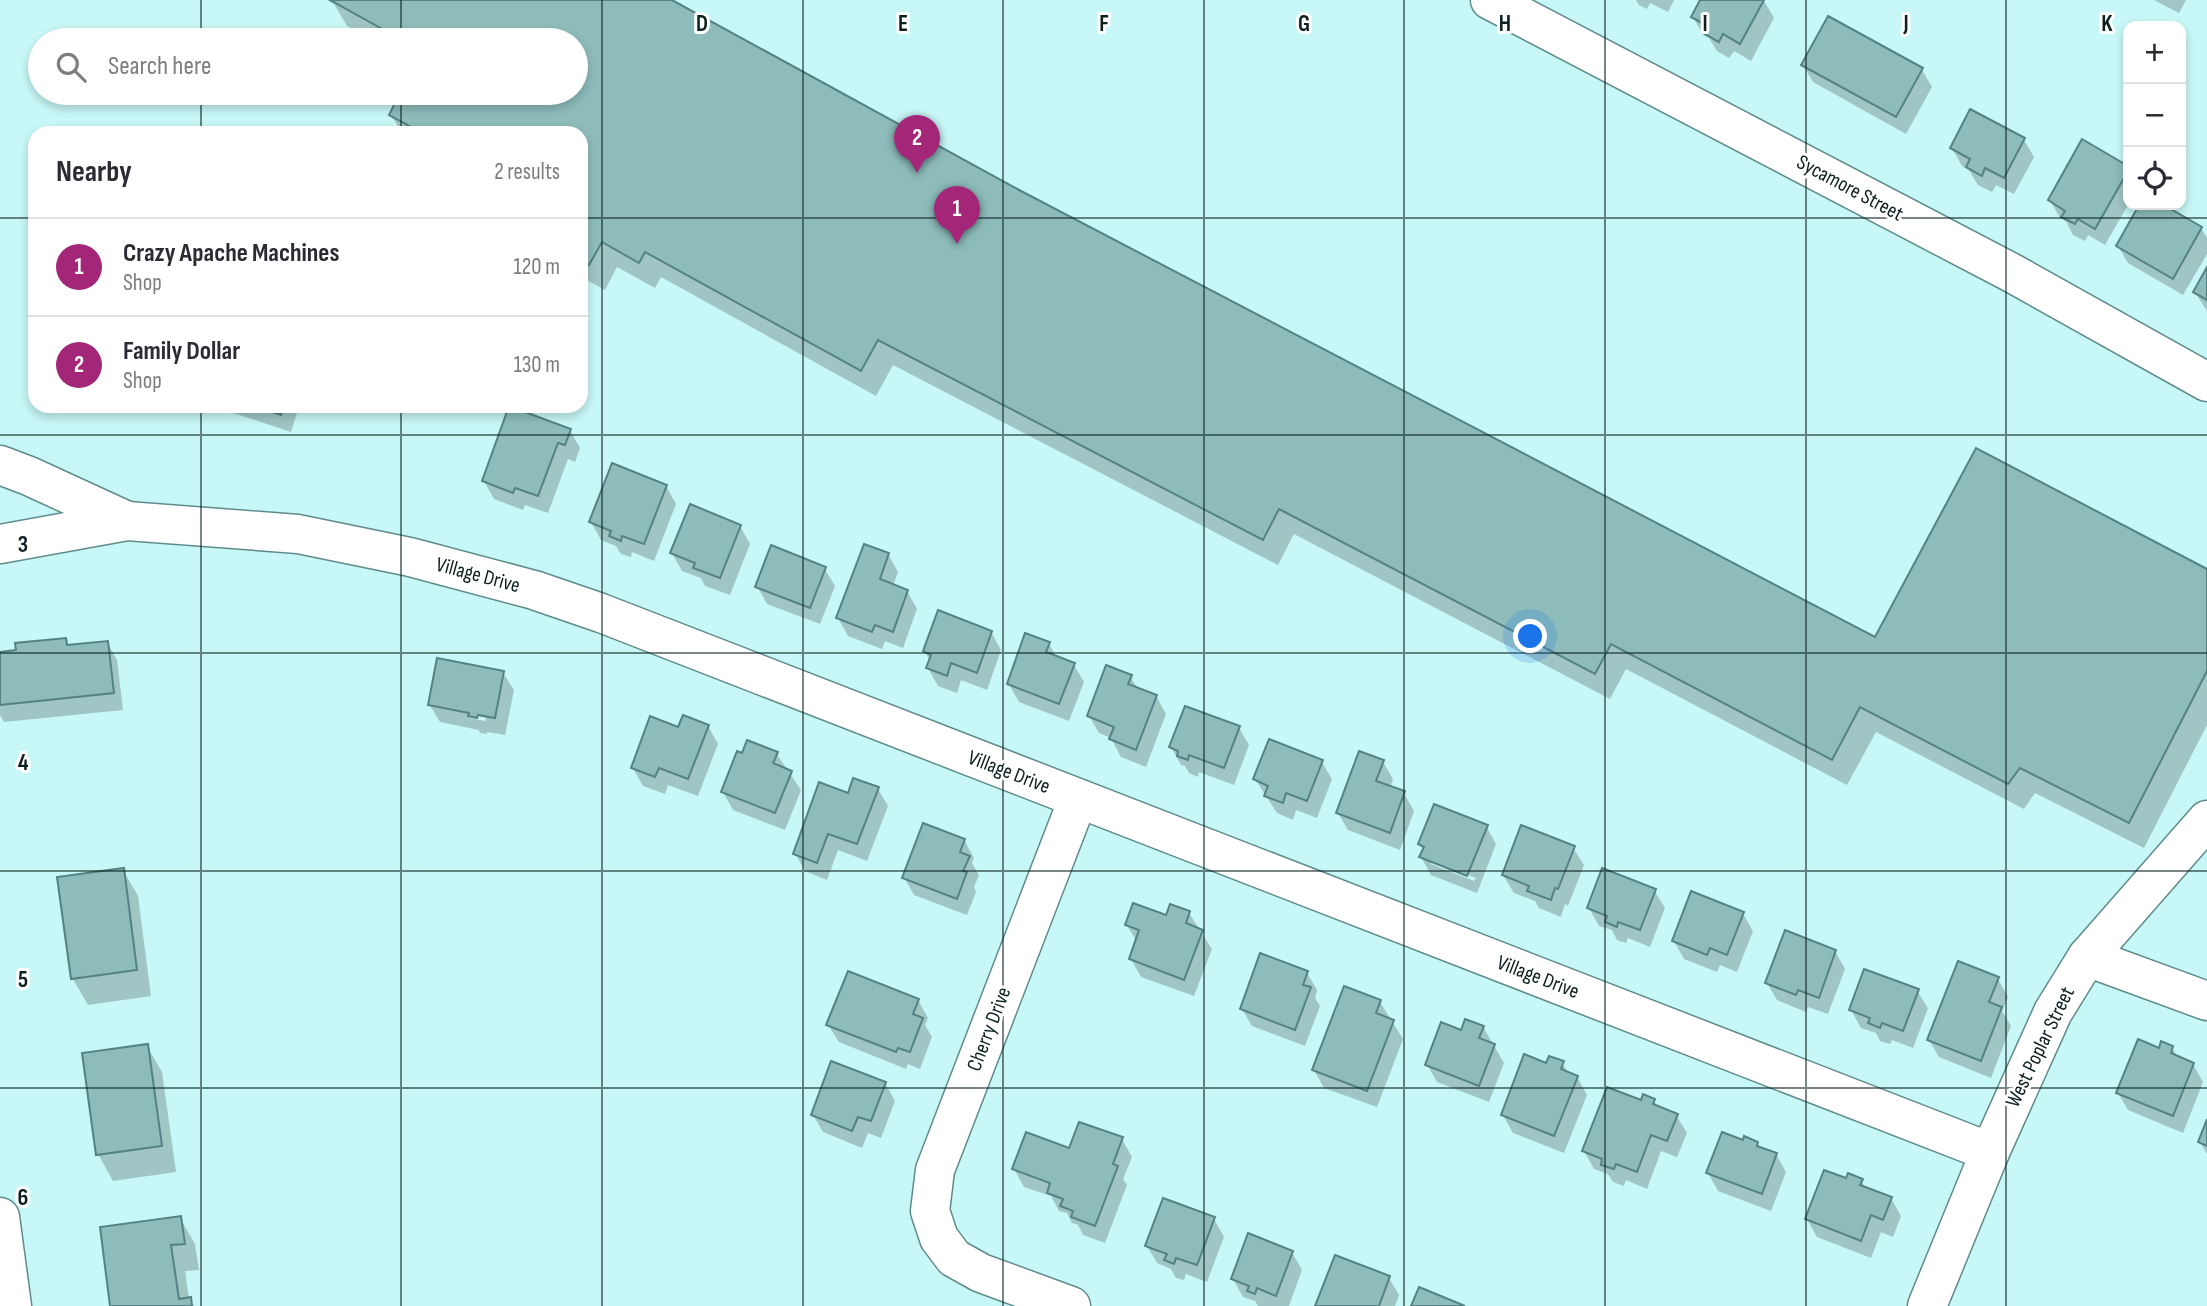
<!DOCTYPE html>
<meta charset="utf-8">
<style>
body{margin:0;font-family:"Sofia Sans Condensed",sans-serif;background:#f2f2f3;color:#2b2b33}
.controls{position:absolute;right:21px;top:21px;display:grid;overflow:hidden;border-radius:14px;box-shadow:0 4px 10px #0003}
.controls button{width:63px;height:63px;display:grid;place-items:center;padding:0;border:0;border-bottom:2px solid #e1e1e2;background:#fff;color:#2b2b33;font:35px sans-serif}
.you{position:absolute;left:1531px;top:637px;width:24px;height:24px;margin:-18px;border:5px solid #fff;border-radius:50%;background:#1a73e8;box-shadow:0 0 0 10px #1a73e833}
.badge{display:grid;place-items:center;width:46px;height:46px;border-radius:50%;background:#a32679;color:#fff;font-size:23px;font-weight:700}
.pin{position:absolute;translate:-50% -58px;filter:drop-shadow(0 2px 4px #0008)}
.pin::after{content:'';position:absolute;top:37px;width:24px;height:21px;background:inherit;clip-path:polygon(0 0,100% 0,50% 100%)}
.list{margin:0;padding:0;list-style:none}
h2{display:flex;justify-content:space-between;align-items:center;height:91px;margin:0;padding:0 28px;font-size:30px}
h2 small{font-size:23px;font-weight:400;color:#7c7c81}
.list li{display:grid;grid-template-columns:46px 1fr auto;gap:21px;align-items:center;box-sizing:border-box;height:98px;padding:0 28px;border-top:2px solid #e1e1e2}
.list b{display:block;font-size:26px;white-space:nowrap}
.list p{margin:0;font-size:23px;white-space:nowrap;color:#7c7c81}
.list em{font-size:23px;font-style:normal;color:#7c7c81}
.icon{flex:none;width:38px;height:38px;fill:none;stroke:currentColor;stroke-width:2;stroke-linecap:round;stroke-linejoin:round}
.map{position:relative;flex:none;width:2207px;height:1306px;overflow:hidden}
.search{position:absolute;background:#fff;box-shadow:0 4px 10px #0003;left:28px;top:28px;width:560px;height:77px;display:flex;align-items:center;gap:18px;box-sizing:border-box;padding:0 24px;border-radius:38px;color:#7c7c81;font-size:26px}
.panel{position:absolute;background:#fff;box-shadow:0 4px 10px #0003;left:28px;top:126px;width:560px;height:287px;border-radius:21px}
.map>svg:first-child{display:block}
.shadow{fill:#0003;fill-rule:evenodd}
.building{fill:#8dbcbb;stroke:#558282;stroke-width:2}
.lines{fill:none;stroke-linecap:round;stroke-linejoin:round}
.street-casing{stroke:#5f8c8b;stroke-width:41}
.street{stroke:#fff;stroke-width:38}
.grid{fill:none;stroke:#0d2020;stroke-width:2;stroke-opacity:0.55}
.labels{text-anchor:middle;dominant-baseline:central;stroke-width:6;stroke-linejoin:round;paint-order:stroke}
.street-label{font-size:21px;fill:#0d2020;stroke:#fff}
.grid-label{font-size:23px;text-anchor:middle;font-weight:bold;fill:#0d2020;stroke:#fff;stroke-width:6;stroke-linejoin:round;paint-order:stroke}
</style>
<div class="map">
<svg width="2207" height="1306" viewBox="0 0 2207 1306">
<rect width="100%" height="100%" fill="#c7f7f6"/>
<!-- shadow -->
<g class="shadow">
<polygon points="327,0 668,0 1020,192 1876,640 2207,571 2207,725 2144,848 2035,793 2024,809 1876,732 1847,785 1626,669 1610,699 1294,534 1278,565 893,365 876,396 661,277 655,288 617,267 605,290 581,277 581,133 402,133 391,115 402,93 576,93 576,40 372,40 347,26 334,4"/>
<polygon points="1636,0 1674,0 1668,12 1650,3 1647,9 1639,5"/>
<polygon points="1702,0 1764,1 1774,18 1751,61 1734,51 1729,58 1717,51 1709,38 1703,35 1693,17"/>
<polygon points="2154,0 2186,0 2179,13"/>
<polygon points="1803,65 1922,70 1932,87 1906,134 1813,82"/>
<polygon points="2024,140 2034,157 2014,194 1996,185 1992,192 1978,185 1969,170 1962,166 1952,148"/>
<polygon points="2083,142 2128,168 2128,205 2105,245 2088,235 2085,241 2073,235 2066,221 2060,218 2050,200"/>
<polygon points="2141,205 2160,205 2201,228 2207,238 2207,254 2183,295 2128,263 2118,246"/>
<polygon points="2207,270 2207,311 2195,292"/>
<polygon points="212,406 299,406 291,432"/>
<polygon points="570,430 580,448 575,462 568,459 548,513 525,505 523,510 494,499 484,481"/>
<polygon points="666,486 676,504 654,561 632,552 631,557 621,554 616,546 601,540 591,522"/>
<polygon points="740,526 750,544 730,595 705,586 701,578 682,571 672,553"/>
<polygon points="888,554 898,572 893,586 907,591 917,609 903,648 885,641 882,649 848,636 838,618"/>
<polygon points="824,568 835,586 820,624 767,604 757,586"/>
<polygon points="991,632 1001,650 987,690 961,680 957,693 938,686 928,668 930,661 925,651"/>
<polygon points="65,639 69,646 107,642 117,660 123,710 4,722 0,715 0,654"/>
<polygon points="1049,644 1057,658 1074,665 1084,682 1069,721 1019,702 1009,684"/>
<path d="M503,673L514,690L505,735L487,732V734L480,733L479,730L440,722L429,704ZM469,714L486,718L485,721L469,718Z"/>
<polygon points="1130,676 1138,689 1156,696 1166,714 1146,767 1121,757 1111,738 1099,733 1089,716"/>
<polygon points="708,726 718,744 698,796 668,785 665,794 643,786 633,768 679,729"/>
<polygon points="1239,728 1249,745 1234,785 1199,772 1198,777 1189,773 1185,766 1181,765 1171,747"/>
<polygon points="776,753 801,790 785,830 733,810 723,792"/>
<polygon points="1321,761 1332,779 1317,818 1296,810 1293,820 1277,813 1255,779"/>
<polygon points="1383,762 1393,779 1390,788 1404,793 1414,811 1400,850 1348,830 1338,813"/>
<polygon points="878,789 888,806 867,861 838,850 827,880 805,871 795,853 849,795"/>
<path d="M1486,826L1496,844L1477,893L1431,875L1421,857L1424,851L1420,844ZM1431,860L1476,878L1474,881L1431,864Z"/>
<polygon points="964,840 974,858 972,863 979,875 974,887 976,892 967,915 914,895 904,877"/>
<polygon points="1573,848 1584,865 1568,906 1565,904 1561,917 1539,908 1535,901 1514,893 1503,875"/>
<polygon points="123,870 138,896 151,996 88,1005 73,979 59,879"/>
<polygon points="1654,890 1665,908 1650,947 1628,938 1626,943 1617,940 1612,930 1599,926 1589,908"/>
<polygon points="1189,913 1212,949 1194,996 1141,977 1131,959 1137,942 1127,925"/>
<polygon points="1743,914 1753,931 1737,972 1720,965 1717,972 1684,959 1674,941"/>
<polygon points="1835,951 1845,969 1828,1014 1808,1007 1806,1012 1777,1000 1767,983"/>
<polygon points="1307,973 1317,990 1315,998 1320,1006 1305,1046 1252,1026 1242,1009"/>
<polygon points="1998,979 2008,997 2002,1011 2011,1026 1991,1078 1939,1057 1929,1040"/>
<polygon points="1917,991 1928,1008 1913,1048 1892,1040 1890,1044 1880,1041 1876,1033 1861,1028 1851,1010"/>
<polygon points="918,1000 928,1018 925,1025 932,1037 920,1069 908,1064 906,1069 839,1042 828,1025"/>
<polygon points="1380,1002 1403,1039 1377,1107 1324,1088 1314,1070"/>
<polygon points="1483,1027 1504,1063 1489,1102 1437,1082 1427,1064 1462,1032"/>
<polygon points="147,1046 162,1072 176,1172 113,1181 98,1154"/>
<polygon points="2172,1047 2178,1058 2193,1064 2203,1082 2183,1133 2128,1110 2118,1093 2160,1050"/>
<polygon points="1562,1063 1569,1074 1577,1077 1587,1095 1564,1153 1513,1133 1503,1115 1546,1065"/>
<polygon points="885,1083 895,1101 881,1138 868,1133 862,1148 823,1132 813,1115"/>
<polygon points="1654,1101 1658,1108 1676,1115 1687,1133 1677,1157 1661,1151 1647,1189 1626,1180 1624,1186 1613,1182 1608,1174 1594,1169 1584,1151 1642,1102"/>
<polygon points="2207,1124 2207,1154 2200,1142"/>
<polygon points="1122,1139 1132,1157 1123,1179 1127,1185 1105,1243 1083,1235 1078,1225 1072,1223 1067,1213 1059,1211 1051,1196 1024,1187 1014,1169 1070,1151"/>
<polygon points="1744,1142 1757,1143 1760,1149 1776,1154 1786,1172 1771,1211 1718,1191 1708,1173"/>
<polygon points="1847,1180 1861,1180 1866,1189 1891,1198 1901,1216 1893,1237 1881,1232 1871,1258 1817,1237 1807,1219"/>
<polygon points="180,1218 195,1244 199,1270 185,1271 189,1299 194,1306 112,1306"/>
<polygon points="1214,1219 1224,1237 1207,1282 1186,1274 1184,1280 1176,1278 1171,1269 1157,1263 1147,1246"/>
<polygon points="1292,1252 1302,1270 1289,1306 1258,1306 1255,1301 1243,1297 1233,1279"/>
<polygon points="1389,1278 1399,1295 1395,1306 1317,1306"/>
</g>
<!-- building -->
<g class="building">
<polygon points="330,0 672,0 1021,191 1875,637 1976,448 2207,569 2207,671 2129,823 2020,768 2008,784 1860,707 1832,760 1611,644 1595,674 1279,509 1263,540 878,340 861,371 645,252 639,263 602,242 589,265 581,260 581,133 422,133 389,115 400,93 576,93 576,40 402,40"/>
<polygon points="1700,0 1764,0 1740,44 1723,34 1719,42 1705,34 1708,26 1691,17"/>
<polygon points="1828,16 1923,68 1896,117 1801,65"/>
<polygon points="1970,109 2025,138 2004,178 1985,168 1982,176 1966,167 1970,159 1950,148"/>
<polygon points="2082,139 2128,166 2128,171 2095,229 2078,219 2075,224 2061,217 2065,211 2048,200"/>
<polygon points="2139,205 2164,205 2202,227 2173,279 2116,246"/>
<polygon points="2207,267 2207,300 2193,292"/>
<polygon points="254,406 284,406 281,415"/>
<polygon points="509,406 571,429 565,445 558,443 538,496 515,488 513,493 482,481"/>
<polygon points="612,463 667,485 644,544 622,536 621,541 609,536 611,531 589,522"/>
<polygon points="690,504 741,525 720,578 693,568 695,563 670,553"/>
<polygon points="864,544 889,553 880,579 908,590 893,632 875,625 872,632 836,618"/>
<polygon points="771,545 826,567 810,608 755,587"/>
<polygon points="938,610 992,631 977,673 951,663 947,676 926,668 931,655 923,651"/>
<polygon points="1025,633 1050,642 1046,652 1075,663 1059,704 1007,684"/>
<polygon points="66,638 67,645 108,641 114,693 0,705 0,652 16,650 15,643"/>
<polygon points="437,658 504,671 495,718 478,715 477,718 468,716 469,713 428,705"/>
<polygon points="1106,665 1132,675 1128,684 1157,695 1136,750 1109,739 1114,727 1087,716"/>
<polygon points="1185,706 1240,726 1224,768 1189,755 1188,760 1177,756 1178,751 1169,747"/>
<polygon points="683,715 709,725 688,779 659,768 655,777 631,768 650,716 678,727"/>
<polygon points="1269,739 1323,760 1307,801 1286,793 1283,803 1264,796 1268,786 1253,779"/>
<polygon points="747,740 778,752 773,763 792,771 775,813 721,792 737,751 742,753"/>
<polygon points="1359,751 1384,760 1376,781 1405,791 1390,833 1336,813"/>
<polygon points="853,778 879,787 857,844 828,834 817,863 793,854 819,782 848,793"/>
<polygon points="1434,804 1488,825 1467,876 1419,857 1424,847 1418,844"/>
<polygon points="923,823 965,839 960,852 970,856 963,871 967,872 957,899 902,878"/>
<polygon points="1521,825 1575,846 1558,889 1555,888 1551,900 1527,891 1529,886 1502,875"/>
<polygon points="124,868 137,970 71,979 57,877"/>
<polygon points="1602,868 1656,889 1640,930 1618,922 1617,927 1605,922 1607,916 1587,908"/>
<polygon points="1691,891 1744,912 1727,955 1710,948 1707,955 1672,941"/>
<polygon points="1133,903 1166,915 1170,904 1190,911 1186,923 1203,930 1184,980 1129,959 1139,930 1125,925"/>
<polygon points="1785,930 1836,950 1819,998 1798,990 1796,995 1765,983"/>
<polygon points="1260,953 1308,971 1303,985 1311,987 1295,1030 1240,1009"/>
<polygon points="1958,961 1999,977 1989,1002 2002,1007 1981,1061 1927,1040"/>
<polygon points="1864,969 1919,989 1903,1031 1882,1023 1880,1028 1868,1023 1870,1018 1849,1010"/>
<polygon points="848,971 919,999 913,1014 923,1018 910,1052 898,1048 896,1052 826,1025"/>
<polygon points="1344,986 1381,1000 1376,1013 1394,1020 1367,1091 1312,1070"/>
<polygon points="1465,1019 1484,1026 1479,1038 1495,1044 1479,1086 1425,1065 1441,1022 1461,1030"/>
<polygon points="2138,1039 2159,1048 2161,1041 2173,1046 2171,1053 2194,1063 2173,1116 2116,1093"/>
<polygon points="148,1044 162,1146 96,1155 82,1053"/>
<polygon points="1524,1054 1546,1063 1549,1056 1564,1061 1561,1069 1578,1076 1554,1136 1501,1115"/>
<polygon points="831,1061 886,1082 871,1121 858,1117 852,1131 811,1115"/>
<polygon points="1607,1087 1641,1100 1643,1094 1655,1099 1653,1104 1678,1114 1667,1141 1651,1135 1637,1172 1616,1164 1614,1169 1601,1165 1602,1159 1582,1151"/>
<polygon points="2207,1119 2207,1146 2198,1142"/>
<polygon points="1079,1122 1123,1137 1113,1164 1118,1166 1095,1226 1071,1217 1073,1211 1060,1206 1063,1199 1047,1193 1050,1183 1012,1169 1026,1132 1069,1148"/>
<polygon points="1722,1132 1743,1140 1744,1136 1758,1142 1757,1146 1777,1153 1762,1194 1706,1173"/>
<polygon points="1824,1170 1846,1178 1848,1173 1863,1179 1860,1185 1892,1197 1883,1220 1871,1215 1861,1241 1805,1219"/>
<polygon points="1163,1198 1215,1217 1197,1265 1176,1258 1174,1264 1164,1260 1167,1254 1145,1246"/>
<polygon points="181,1216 185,1244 171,1245 179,1299 191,1297 192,1306 110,1306 100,1227"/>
<polygon points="1248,1233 1293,1251 1276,1296 1257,1288 1255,1294 1247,1291 1249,1286 1231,1279"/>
<polygon points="1335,1255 1390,1276 1379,1306 1315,1306"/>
<polygon points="1419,1287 1465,1306 1411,1306"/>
</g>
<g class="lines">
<!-- street casing -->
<g class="street-casing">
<g id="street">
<polyline points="1490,0 2012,273 2207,382"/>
<polyline points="0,465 29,476 127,521"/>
<polyline points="0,544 127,521 298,534 410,557 534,590 601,613 1990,1152"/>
<polyline points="2087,957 2207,1001"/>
<polyline points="0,1217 12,1306"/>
<polyline points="1071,1306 981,1273 954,1258 939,1238 930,1211 935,1170 1078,799"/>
<polyline points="1927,1306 1990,1152 2053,1012 2087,957 2207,820"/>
</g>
</g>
<!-- street -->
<use href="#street" class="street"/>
</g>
<!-- grid -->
<path class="grid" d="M201,0V40M401,0V40M602,0V1306M803,0V1306M1003,0V1306M1204,0V1306M1404,0V1306M1605,0V1306M1806,0V1306M2006,0V1306M201,93V133M401,93V133M0,218H35M581,218H2207M201,406V1306M401,406V1306M0,435H2207M0,653H2207M0,871H2207M0,1088H2207"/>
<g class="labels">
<!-- street labels -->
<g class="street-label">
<text transform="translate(1850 188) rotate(28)">Sycamore Street</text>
<text transform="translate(478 575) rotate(15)">Village Drive</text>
<text transform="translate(1009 772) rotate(21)">Village Drive</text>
<text transform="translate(1538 977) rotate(21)">Village Drive</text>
<text transform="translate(989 1029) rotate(-69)">Cherry Drive</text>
<text transform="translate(2040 1047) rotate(-64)">West Poplar Street</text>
</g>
</g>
<g class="grid-label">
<text x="702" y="31">D</text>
<text x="903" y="31">E</text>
<text x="1104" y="31">F</text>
<text x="1304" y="31">G</text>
<text x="1505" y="31">H</text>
<text x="1705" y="31">I</text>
<text x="1906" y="31">J</text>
<text x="2107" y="31">K</text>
<text x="23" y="552">3</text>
<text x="23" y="770">4</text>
<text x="23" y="987">5</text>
<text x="23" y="1205">6</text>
</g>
</svg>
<div class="controls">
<button>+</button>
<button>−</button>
<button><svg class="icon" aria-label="locate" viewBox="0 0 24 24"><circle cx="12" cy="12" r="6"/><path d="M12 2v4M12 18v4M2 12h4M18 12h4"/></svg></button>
</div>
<div class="you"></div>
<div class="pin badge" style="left:957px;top:244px">1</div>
<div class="pin badge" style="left:917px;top:173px">2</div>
<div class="search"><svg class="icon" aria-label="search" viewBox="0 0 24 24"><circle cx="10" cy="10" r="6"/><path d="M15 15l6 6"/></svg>Search here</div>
<section class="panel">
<h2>Nearby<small>2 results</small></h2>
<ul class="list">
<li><span class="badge">1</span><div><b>Crazy Apache Machines</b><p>Shop</p></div><em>120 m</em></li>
<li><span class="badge">2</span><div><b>Family Dollar</b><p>Shop</p></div><em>130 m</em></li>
</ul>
</section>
</div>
